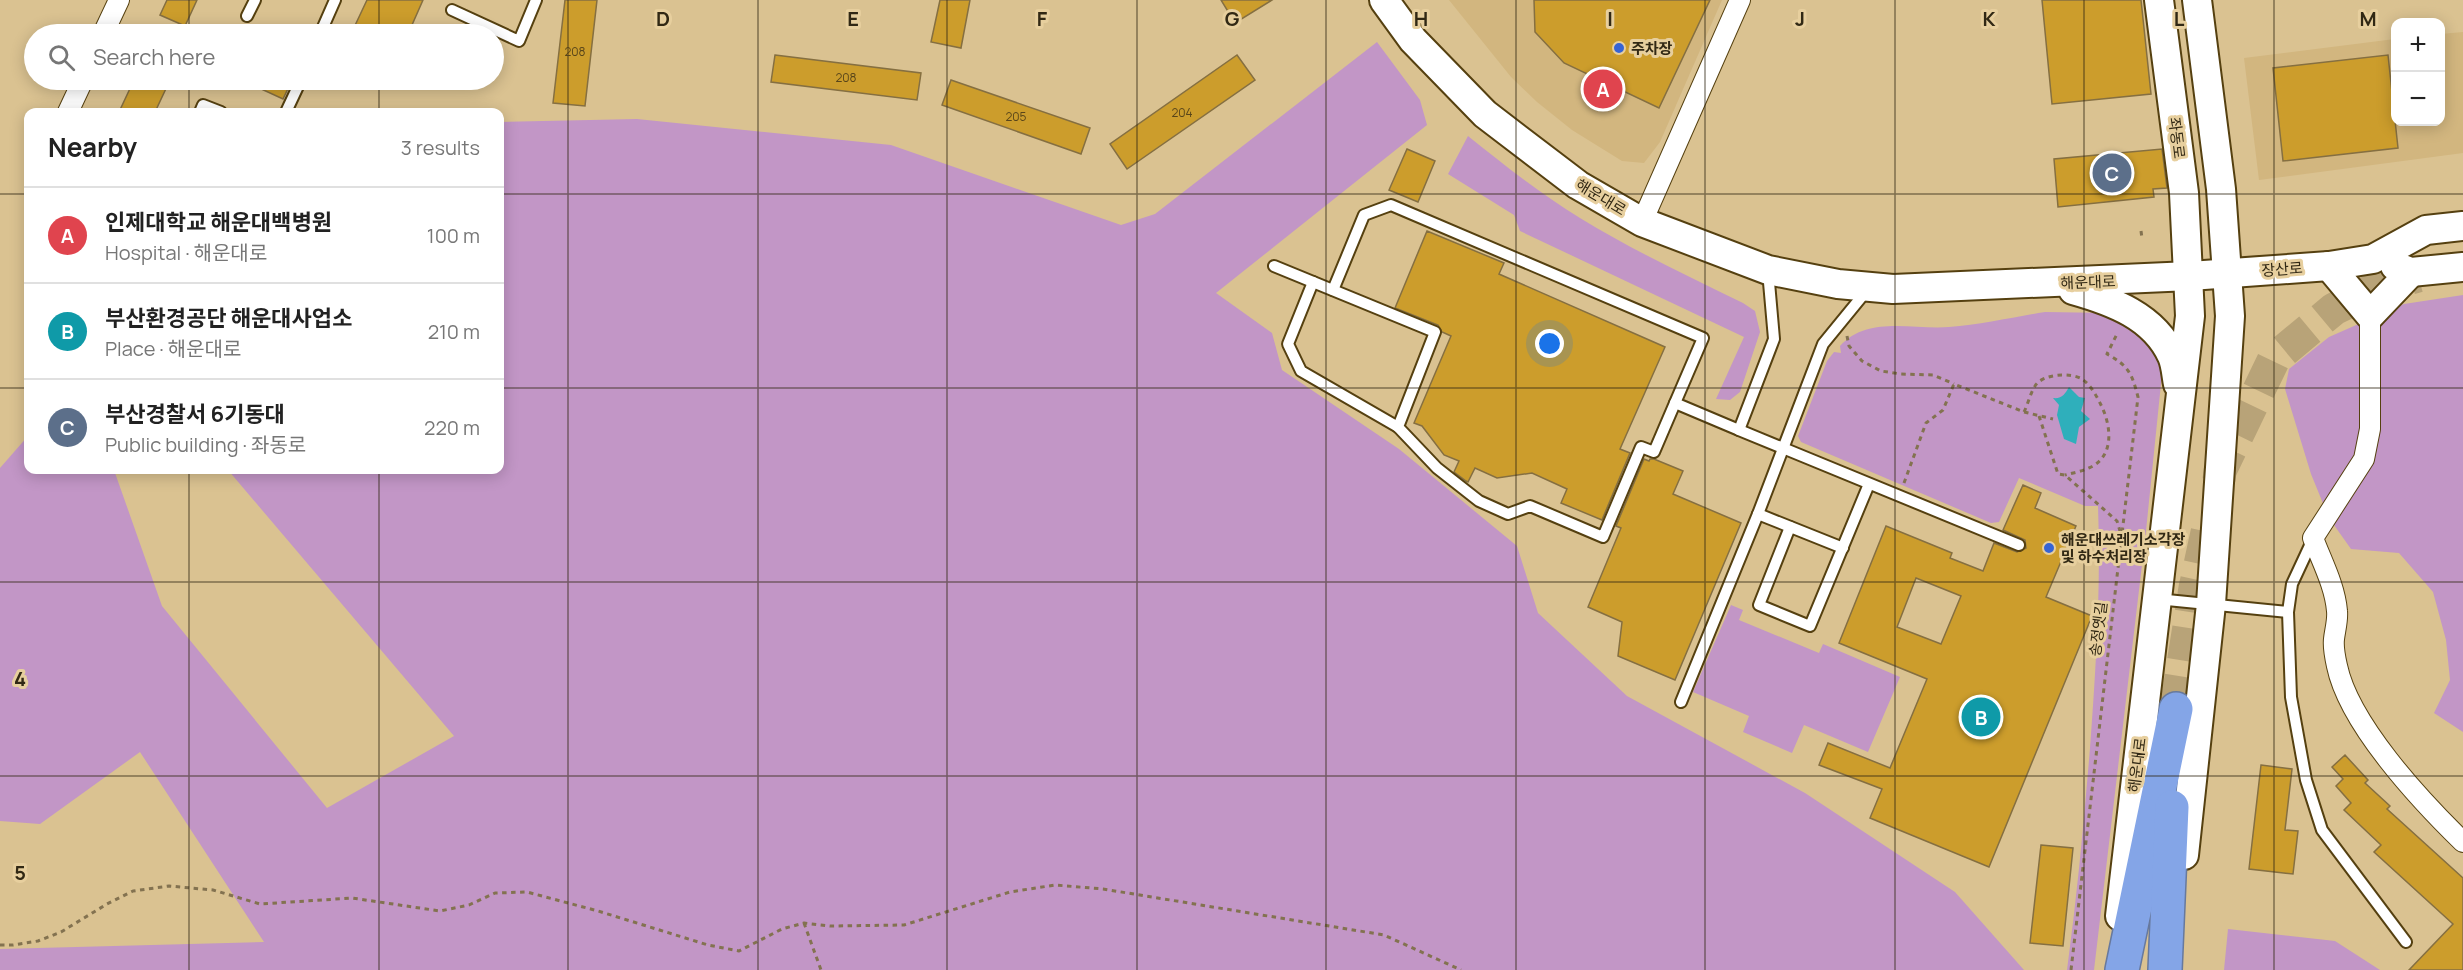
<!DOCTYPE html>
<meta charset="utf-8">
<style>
body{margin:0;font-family:Manrope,"Noto Sans KR",sans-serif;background:#f6f6f6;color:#222}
.controls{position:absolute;right:18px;top:18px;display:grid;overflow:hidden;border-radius:12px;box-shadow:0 3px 15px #0003}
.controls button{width:54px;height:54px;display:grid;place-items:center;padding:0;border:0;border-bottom:2px solid #e0e0e0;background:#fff;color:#222;font:30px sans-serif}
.you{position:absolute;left:1550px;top:344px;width:21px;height:21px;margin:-15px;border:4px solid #fff;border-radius:50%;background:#1a73e8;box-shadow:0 0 0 9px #1a73e833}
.badge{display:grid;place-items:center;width:39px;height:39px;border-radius:50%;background:#3664d4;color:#fff;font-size:20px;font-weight:700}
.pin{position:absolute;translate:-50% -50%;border:3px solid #fff;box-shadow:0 2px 6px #0006}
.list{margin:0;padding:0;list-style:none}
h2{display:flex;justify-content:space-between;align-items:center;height:78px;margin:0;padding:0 24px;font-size:26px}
h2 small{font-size:20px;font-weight:400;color:#767676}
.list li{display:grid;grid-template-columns:39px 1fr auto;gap:18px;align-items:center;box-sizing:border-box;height:96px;padding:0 24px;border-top:2px solid #e0e0e0}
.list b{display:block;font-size:22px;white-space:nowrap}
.list p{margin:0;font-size:20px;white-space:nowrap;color:#767676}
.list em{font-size:20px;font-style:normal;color:#767676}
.icon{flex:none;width:33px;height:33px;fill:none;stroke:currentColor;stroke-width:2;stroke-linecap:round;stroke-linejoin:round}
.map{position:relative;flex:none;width:2463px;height:970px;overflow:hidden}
.search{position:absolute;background:#fff;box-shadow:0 3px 15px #0003;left:24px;top:24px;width:480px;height:66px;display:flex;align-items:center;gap:15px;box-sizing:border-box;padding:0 21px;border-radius:33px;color:#767676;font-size:22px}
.panel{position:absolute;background:#fff;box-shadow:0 3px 15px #0003;left:24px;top:108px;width:480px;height:366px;border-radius:12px}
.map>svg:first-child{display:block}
.built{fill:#d2b67f}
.green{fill:#c296c6}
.water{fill:#2fafbb}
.building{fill:#cc9d2c;stroke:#856f41;stroke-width:1.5;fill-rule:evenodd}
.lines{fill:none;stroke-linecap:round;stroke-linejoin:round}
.highway-tunnel{stroke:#b8a378;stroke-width:33;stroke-dasharray:33 16;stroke-linecap:butt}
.lane-casing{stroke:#554010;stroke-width:14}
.street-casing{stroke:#554010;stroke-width:22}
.secondary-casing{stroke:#554010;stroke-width:32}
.highway-casing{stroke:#67799d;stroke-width:36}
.path{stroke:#837250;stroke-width:3;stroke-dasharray:4.5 4.5;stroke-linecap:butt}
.lane{stroke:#fff;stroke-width:10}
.street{stroke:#fff;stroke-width:20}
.secondary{stroke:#fff;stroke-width:28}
.highway{stroke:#84a5e7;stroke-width:33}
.grid{fill:none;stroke:#312814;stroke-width:1.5;stroke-opacity:0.55}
.poi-dot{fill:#3664d4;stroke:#e7cf9e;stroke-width:2}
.labels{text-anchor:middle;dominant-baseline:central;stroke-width:6;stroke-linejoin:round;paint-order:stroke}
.number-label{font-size:12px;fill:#58451a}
.poi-label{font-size:15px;font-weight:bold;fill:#312814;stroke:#e7cf9e;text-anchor:start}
.street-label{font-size:15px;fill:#312814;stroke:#e7cf9e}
.grid-label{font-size:20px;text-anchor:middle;font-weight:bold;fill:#312814;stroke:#e7cf9e;stroke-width:6;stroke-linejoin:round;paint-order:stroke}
</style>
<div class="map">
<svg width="2463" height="970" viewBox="0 0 2463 970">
<rect width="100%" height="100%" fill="#dac291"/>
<!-- built -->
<g class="built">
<polygon points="1449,0 1722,0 1660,142 1644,163 1622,161 1572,130 1537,102 1511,77"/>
<polygon points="2463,32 2463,153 2259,180 2244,58 2395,39 2396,122 2440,122 2441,34"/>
</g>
<!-- green -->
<g class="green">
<polygon points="1377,42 1420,100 1427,125 1216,293 1272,333 1282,370 1399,449 1517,546 1538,613 1627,696 1805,793 1955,892 2024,970 0,970 0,949 264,942 140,752 40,824 0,821 0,468 28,436 28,470 114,470 162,606 327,808 454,736 228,470 500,470 500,122 637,119 891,145 1121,225 1155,214"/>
<path d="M1468,136C1504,165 1541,194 1580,218C1632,250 1688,276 1743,303L1755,311L1760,332L1740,392L1730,400L1716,399L1744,337L1520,231L1514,215L1448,174Z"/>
<polygon points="2463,295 2463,732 2434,713 2450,680 2446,640 2433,592 2399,553 2351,549 2329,518 2311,474 2285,389 2289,369 2329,337 2404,304"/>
<path d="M2045,312L2110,313L2148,337L2163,364L2146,531L2094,970H2067C2077,896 2084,822 2090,748C2096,667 2101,587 2098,506H2085L2019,478L1999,522L1991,523L1801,442L1798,436L1827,361L1834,352L1841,353L1840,346C1868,315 1913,330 1949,327C1981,325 2013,317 2045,312Z"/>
<polygon points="1731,605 1743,610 1739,620 1819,653 1823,644 1900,677 1868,752 1804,725 1792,753 1743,732 1749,716 1693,692"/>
<polygon points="2228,929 2335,941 2380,970 2224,970"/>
</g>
<!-- water -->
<path class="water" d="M2069,387L2079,397L2085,398L2081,411L2090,419L2079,427L2076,444L2064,439L2057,415L2059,405L2053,398C2062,399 2065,394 2069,387Z"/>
<!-- building -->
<g class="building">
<polygon points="167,0 197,0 185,26 160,15"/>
<polygon points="367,0 423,0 408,34 351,34"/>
<polygon points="565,0 597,0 585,106 553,103"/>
<polygon points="940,0 970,0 961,48 931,42"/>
<polygon points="1221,0 1272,0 1235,23"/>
<polygon points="1534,0 1710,0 1659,108 1564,63 1535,32"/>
<polygon points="2042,0 2141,0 2151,94 2052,104"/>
<polygon points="775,55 921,73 917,100 771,82"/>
<polygon points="1237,55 1255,80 1127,169 1110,144"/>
<polygon points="2388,55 2398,148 2283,161 2273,68"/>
<polygon points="134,80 170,80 155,112 119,112"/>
<polygon points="242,80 292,80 283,99"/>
<polygon points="951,80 1090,128 1081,154 942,105"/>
<polygon points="1407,149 1435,161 1418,202 1389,190"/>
<polygon points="2162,149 2167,188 2153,189 2154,197 2058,207 2054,159"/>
<polygon points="1427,231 1504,263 1499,274 1665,347 1620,449 1630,453 1602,520 1561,503 1567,489 1532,473 1497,478 1475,468 1468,482 1466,481 1454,472 1459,461 1444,455 1422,426 1414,423 1451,336 1442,332 1438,325 1395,308"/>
<polygon points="1644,459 1649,461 1650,459 1654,459 1683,471 1673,494 1741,523 1675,680 1618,656 1622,622 1588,607 1621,528 1616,526"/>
<path d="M2023,485L2041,493L2035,508L2076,526L2046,597L2092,616L1989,867L1870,818L1882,789L1819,765L1828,743L1890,768L1927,679L1839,643L1886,526L1952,553L1950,558L1983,571L1994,543L2017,552L2026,548L2025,540L2003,530ZM1916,578L1961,596L1941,644L1897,627Z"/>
<polygon points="2345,755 2368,780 2365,783 2390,806 2387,809 2463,878 2463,970 2409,970 2453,924 2374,852 2381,845 2344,810 2351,803 2336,786 2343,779 2332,767"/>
<polygon points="2261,765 2292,769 2285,830 2298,831 2293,874 2249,869"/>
<polygon points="2041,845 2073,848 2063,946 2030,943"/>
</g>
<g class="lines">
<!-- highway-tunnel -->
<g class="highway-tunnel">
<polyline points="2219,480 2220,471 2274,359 2334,309 2377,288 2418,276"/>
<polyline points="2176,709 2195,588 2208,528"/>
</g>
<!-- lane casing -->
<g class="lane-casing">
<g id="lane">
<polyline points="452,10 519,41 536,0"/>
<polyline points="247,16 255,0"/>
<polyline points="320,34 335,0"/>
<polyline points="200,112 203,105 221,112"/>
<polyline points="286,112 301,80"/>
<polyline points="1274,266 1435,332 1398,427 1437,468 1479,501 1508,514 1530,506 1603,537 1641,447 1654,452 1675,403 1739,430 1774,339 1768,271"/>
<polyline points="1313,282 1288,344 1301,371 1398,427"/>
<polyline points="1333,290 1364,215 1391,205 1703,338 1675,403"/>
<polyline points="1739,430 2019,545"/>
<polyline points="1758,514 1843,548"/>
<polyline points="1790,527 1759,605 1810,626 1869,484"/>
<polyline points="2313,539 2292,584 2288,612 2291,697 2306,780 2322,830 2406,942"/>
<polyline points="2157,599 2288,612"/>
<polyline points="1681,702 1758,514 1823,344 1868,289"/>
</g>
</g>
<!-- street casing -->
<g class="street-casing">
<g id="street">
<polyline points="103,34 119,0"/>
<polyline points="68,112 83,80"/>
<polyline points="1642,222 1740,0"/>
<path d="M2370,315V429L2364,459L2313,538C2322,562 2335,586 2337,611C2338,620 2335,630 2334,639C2333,647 2335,657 2337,666C2349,724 2420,800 2463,842"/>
</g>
</g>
<!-- secondary casing -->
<g class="secondary-casing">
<g id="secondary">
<polyline points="1384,0 1413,40 1485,114 1578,185 1642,222 1768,270 1838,284 1893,289 2190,276 2329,266 2373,259 2426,230 2463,226"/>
<polyline points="2329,266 2370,315 2411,272"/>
<polyline points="2395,266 2411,272 2463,267"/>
<path d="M2073,290C2112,301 2154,316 2172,356C2176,365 2176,375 2178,384"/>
<polyline points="2184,855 2211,604 2230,316 2221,189 2197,0"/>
<polyline points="2120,916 2190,316 2184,193 2159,0"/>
</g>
</g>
<!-- highway casing -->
<g class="highway-casing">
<g id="highway">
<polyline points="2122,970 2176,709"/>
<polyline points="2165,970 2172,807"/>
</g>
</g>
<!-- path -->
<g class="path">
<polyline points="2141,231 2142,238"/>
<polyline points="1847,336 1849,346 1862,361 1881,371 1901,374 1933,375 1954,384"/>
<path d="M2024,412C2028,404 2030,394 2035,386C2042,374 2070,372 2082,379C2091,385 2097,397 2101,405C2111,425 2115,455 2091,467C2083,471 2073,473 2065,475"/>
<polyline points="2039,416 2058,474 2065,475 2117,521 2120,531"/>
<polyline points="1904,483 1926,423 1943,410 1954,384 2024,412 2053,419"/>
<polyline points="804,923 821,970"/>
<polyline points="0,945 13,945 38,941 61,932 107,904 133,891 169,886 213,890 260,904 352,898 440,911 469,905 495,893 527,892 598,911 708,945 739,951 782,929 804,923 830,926 904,925 1010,892 1055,885 1103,889 1384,935 1461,970"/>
<path d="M2071,970L2138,397C2132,374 2129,366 2107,354L2118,332"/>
</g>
<!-- lane -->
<use href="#lane" class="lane"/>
<!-- street -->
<use href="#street" class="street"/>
<!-- secondary -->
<use href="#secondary" class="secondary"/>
<!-- highway -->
<use href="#highway" class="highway"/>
</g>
<!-- grid -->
<path class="grid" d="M189,0V34M379,0V34M568,0V970M758,0V970M947,0V970M1137,0V970M1326,0V970M1516,0V970M1705,0V970M1895,0V970M2084,0V970M2274,0V970M189,80V112M379,80V112M0,194H28M500,194H2463M0,388H28M500,388H2463M189,470V970M379,470V970M0,582H2463M0,776H2463"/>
<!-- markers -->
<g class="poi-dot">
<circle cx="1619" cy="48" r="6"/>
<circle cx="2049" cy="548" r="6"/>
</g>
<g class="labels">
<!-- number labels -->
<g class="number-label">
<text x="575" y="51">208</text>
<text x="846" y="77">208</text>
<text x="1182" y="112">204</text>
<text x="1016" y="116">205</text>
</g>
<!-- poi labels -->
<g class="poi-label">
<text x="1631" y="48">주차장</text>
<text x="2061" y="539">해운대쓰레기소각장<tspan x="2061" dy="17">및 하수처리장</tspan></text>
</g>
<!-- street labels -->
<g class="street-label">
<text transform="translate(2177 138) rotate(83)">좌동로</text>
<text transform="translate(1601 197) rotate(31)">해운대로</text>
<text transform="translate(2282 269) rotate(-4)">장산로</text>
<text transform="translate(2088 282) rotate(-2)">해운대로</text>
<text transform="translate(2098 629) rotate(-83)">송정옛길</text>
<text transform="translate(2137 765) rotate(-83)">해운대로</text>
</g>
</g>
<g class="grid-label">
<text x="663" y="26">D</text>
<text x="853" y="26">E</text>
<text x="1042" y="26">F</text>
<text x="1232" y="26">G</text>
<text x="1421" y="26">H</text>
<text x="1610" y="26">I</text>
<text x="1800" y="26">J</text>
<text x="1989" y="26">K</text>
<text x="2179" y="26">L</text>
<text x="2368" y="26">M</text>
<text x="20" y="686">4</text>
<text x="20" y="880">5</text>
</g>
</svg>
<div class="controls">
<button>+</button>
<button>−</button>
</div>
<div class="you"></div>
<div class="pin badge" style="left:1603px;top:89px;background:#e0444e">A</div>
<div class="pin badge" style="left:1981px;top:717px;background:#0f9aa8">B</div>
<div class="pin badge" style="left:2112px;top:173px;background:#5c6f8a">C</div>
<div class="search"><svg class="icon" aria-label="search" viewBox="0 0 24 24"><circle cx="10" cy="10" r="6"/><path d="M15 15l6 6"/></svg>Search here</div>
<section class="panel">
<h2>Nearby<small>3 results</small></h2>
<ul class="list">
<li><span class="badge" style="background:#e0444e">A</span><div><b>인제대학교 해운대백병원</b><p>Hospital · 해운대로</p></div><em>100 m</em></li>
<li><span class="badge" style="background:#0f9aa8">B</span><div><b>부산환경공단 해운대사업소</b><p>Place · 해운대로</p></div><em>210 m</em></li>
<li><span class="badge" style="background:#5c6f8a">C</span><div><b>부산경찰서 6기동대</b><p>Public building · 좌동로</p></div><em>220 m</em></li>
</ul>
</section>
</div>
